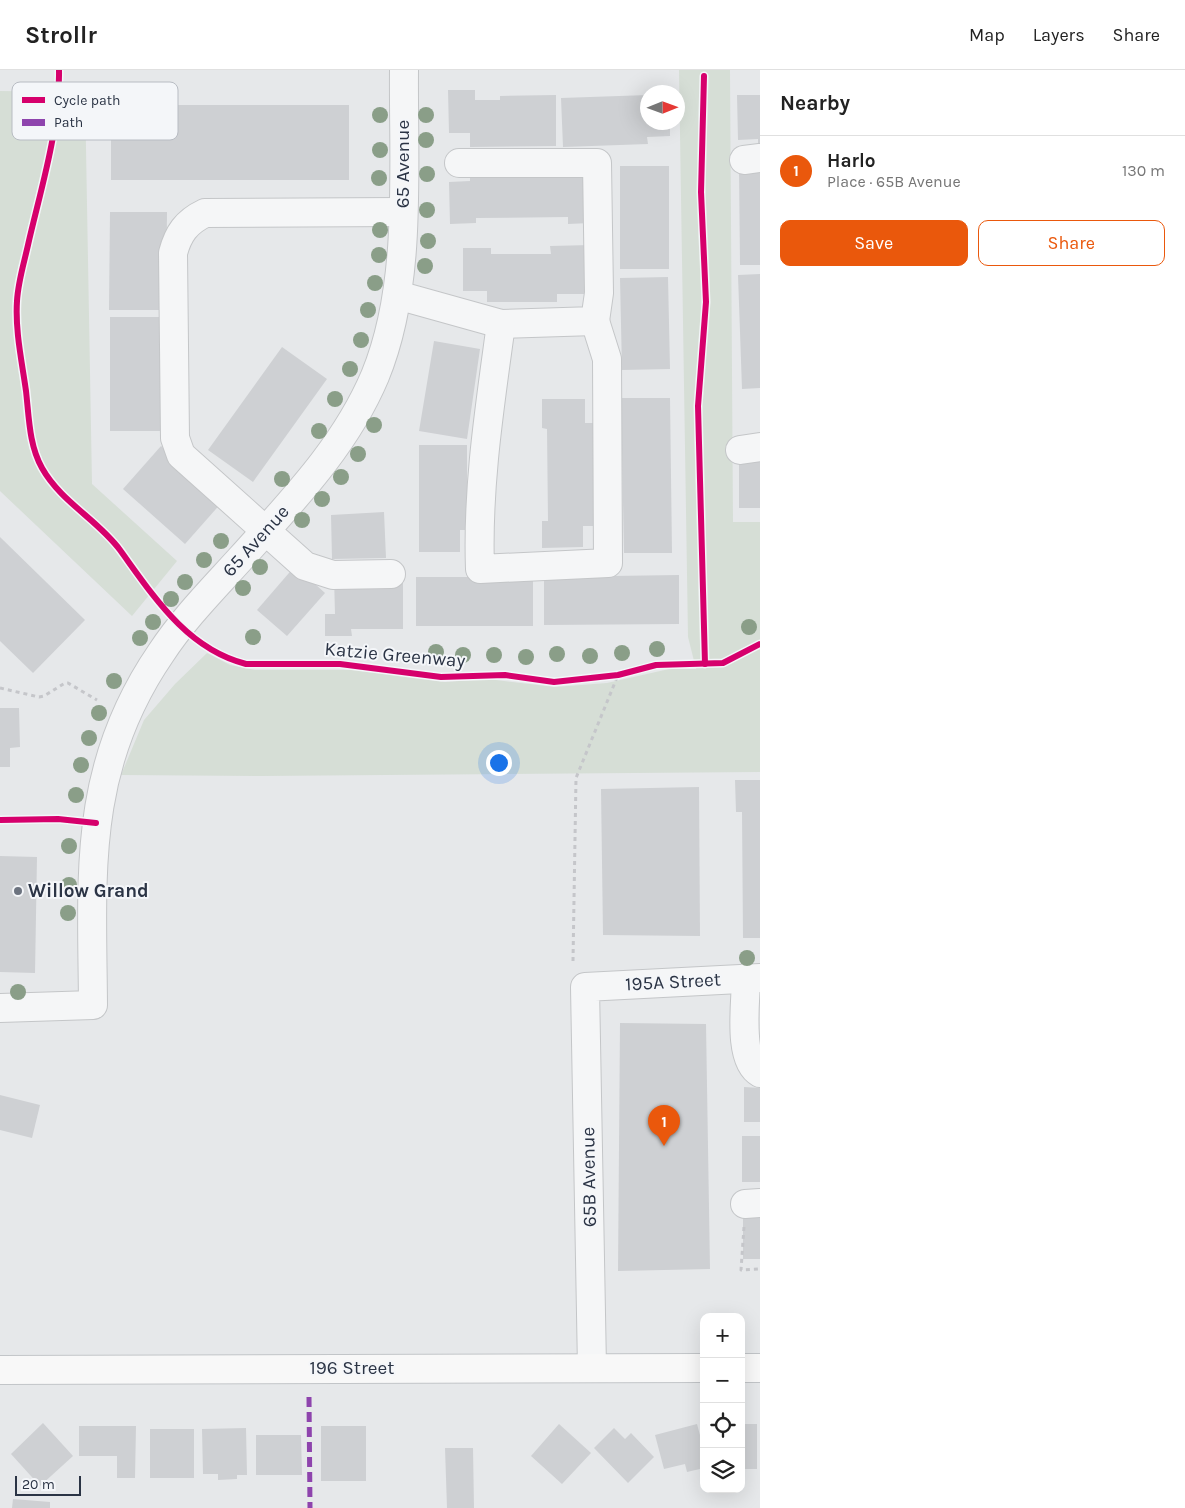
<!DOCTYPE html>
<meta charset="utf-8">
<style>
body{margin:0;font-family:Karla,sans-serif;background:#f2f2f2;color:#222}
.controls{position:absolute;right:15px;bottom:15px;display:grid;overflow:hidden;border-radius:10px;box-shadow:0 5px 20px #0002}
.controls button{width:45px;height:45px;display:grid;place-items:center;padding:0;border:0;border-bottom:1px solid #e0e0e0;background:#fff;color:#222;font:25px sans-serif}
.compass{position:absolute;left:640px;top:15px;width:45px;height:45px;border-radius:50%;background:#fff;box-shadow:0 5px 20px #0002;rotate:89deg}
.scale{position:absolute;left:15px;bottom:12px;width:66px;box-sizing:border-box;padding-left:5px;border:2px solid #2b3445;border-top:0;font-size:14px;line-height:18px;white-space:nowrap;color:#2b3445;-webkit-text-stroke:4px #f4f6f9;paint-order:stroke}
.you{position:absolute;left:498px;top:692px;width:18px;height:18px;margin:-12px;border:4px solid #fff;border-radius:50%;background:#1a73e8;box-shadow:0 0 0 8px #1a73e833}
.badge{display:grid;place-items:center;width:32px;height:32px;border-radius:50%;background:#ea580c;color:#fff;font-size:16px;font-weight:700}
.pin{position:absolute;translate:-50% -41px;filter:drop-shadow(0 1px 2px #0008)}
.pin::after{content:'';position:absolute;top:26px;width:18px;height:15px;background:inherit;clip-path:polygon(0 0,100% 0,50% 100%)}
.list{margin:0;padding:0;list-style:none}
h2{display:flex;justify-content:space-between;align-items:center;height:65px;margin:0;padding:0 20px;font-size:21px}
h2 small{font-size:16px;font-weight:400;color:#767676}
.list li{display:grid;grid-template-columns:32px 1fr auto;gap:15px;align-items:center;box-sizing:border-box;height:70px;padding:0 20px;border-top:1px solid #e0e0e0}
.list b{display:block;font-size:19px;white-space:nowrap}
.list p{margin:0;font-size:16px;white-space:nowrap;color:#767676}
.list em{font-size:16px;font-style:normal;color:#767676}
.actions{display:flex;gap:10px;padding:15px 20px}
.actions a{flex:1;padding:11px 0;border:1px solid #ea580c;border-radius:10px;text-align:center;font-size:18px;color:#ea580c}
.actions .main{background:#ea580c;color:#fff}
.icon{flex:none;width:28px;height:28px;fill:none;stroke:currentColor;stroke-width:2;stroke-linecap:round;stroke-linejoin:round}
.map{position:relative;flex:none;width:760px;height:1438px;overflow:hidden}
header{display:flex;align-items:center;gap:30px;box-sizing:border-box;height:70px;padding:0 25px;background:#fff;border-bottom:1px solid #e0e0e0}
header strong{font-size:24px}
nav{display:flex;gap:28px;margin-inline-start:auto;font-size:18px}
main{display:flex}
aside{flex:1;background:#fff}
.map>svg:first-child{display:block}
.green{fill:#d6ded6}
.building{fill:#ced0d3}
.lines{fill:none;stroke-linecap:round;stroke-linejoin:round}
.minor-casing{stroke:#c4c6c8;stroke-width:30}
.major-casing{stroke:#c2c5c8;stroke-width:30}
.path{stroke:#c5c6ca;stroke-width:3;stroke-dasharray:4 4;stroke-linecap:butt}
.minor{stroke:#f5f6f7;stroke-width:28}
.major{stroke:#f8f8f8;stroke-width:28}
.quiet{stroke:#8e44ad;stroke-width:5;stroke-dasharray:10 5;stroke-linecap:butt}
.cycleway-casing{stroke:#f4f6f9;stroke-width:9}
.cycleway{stroke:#d6006c;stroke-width:6}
.tree{fill:#8a9e88}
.poi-dot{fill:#6c737f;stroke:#f4f6f9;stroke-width:2}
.labels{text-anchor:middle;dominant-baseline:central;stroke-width:4;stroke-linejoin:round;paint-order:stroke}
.street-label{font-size:19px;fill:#2b3445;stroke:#f4f6f9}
.poi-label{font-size:19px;font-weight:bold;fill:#2b3445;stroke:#f4f6f9;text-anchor:start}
.key{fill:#f4f6f9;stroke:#b8bcc3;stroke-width:1}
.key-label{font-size:14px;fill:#2b3445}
</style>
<header>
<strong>Strollr</strong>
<nav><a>Map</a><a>Layers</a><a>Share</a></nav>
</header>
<main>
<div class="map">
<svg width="760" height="1438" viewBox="0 0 760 1438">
<rect width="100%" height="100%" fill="#e6e8ea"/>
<!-- green -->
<g class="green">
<polygon points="679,0 730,0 733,452 760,452 760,702 262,706 121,705 144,650 175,614 207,583 230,595 255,600 366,600 445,612 488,609 555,617 607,613 669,599 696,599 688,567"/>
<polygon points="0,21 85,22 92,414 177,491 132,546 0,421"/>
</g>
<!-- building -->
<g class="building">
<polygon points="448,20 475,20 475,30 500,30 500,26 556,25 556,76 470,77 470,63 449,63"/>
<polygon points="648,25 648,52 670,52 670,66 647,67 648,74 563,77 561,28"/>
<polygon points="737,25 760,25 760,76 758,76 758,69 738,70"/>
<rect x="111" y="35" width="238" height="75"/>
<rect x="620" y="96" width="49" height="103"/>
<polygon points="760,96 760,195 740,195 739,97"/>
<polygon points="470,101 589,106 590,153 568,154 568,147 476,148 476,153 450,154 449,112 470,111"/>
<polygon points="110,142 167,142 166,240 109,240"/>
<polygon points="591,175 591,224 557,224 557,232 487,232 487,221 463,221 463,178 491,178 491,184 551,184 550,176"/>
<polygon points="760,204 760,318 742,319 738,205"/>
<polygon points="668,207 670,299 622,300 620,208"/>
<rect x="110" y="247" width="58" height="114"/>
<polygon points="434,271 480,279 467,369 419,361"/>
<polygon points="282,277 327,309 253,412 208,380"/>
<polygon points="621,328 670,328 672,483 624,483"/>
<polygon points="542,329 585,329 585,353 595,353 596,456 583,456 583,477 542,478 542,451 548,451 547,359 542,358"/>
<polygon points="419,375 467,375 467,460 460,460 460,482 419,482"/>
<polygon points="161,376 223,431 185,474 123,419"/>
<rect x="739" y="392" width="21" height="46"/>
<polygon points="384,442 386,488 332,489 331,445"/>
<polygon points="0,467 85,550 33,603 0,571"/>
<polygon points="295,496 325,523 287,566 257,540"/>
<polygon points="679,505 679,554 544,555 544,507"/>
<polygon points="334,507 403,507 403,559 351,559 352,566 325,566 325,544 335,544"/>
<rect x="416" y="507" width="117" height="49"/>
<polygon points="0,638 19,638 20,677 10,678 10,697 0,697"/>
<polygon points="735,710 760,710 760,868 743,868 742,742 736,742"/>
<polygon points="699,717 700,866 603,865 601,719"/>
<polygon points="0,786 37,787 35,903 0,902"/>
<polygon points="620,953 706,954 710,1199 618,1201"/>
<polygon points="744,1017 760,1018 760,1052 744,1052"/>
<polygon points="0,1025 40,1035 32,1068 0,1060"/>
<rect x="742" y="1066" width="18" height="46"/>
<rect x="743" y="1145" width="17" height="44"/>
<polygon points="43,1353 73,1386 40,1416 11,1384"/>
<polygon points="559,1354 591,1383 562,1414 531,1386"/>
<polygon points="697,1354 704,1380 704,1398 687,1402 685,1394 664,1399 655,1365"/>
<rect x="741" y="1354" width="16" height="45"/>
<polygon points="79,1356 136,1356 135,1408 117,1408 117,1386 79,1386"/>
<rect x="321" y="1356" width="45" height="55"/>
<polygon points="246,1358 247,1405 237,1405 237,1409 218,1410 218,1404 203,1404 202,1359"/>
<polygon points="614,1358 625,1369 631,1363 654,1387 628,1413 594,1378"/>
<rect x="150" y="1359" width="44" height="49"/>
<polygon points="256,1365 301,1365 302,1405 256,1405"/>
<polygon points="445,1378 473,1378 474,1438 447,1438"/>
<polygon points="13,1429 50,1432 50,1438 12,1438"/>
</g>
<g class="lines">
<!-- minor casing -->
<g class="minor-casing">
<g id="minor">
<polyline points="744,90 760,88"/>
<polyline points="397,225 501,254 595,251 599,223 597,93 459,93"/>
<path d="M501,254C490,335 477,416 480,499L608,493L607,289L595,251"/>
<polyline points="740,380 760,377"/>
<path d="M391,504L333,505L305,496L181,385L175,368L173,183C178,164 186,152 205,143L402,142"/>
<path d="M746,908C746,932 737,990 760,1003"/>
<path d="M0,938L93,935C92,804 82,698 161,583C184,548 213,519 241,488C291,432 345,377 375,306C413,214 403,99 404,0"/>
<polyline points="745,1134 760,1133"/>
<polyline points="592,1298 585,917 760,908"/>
</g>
</g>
<!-- major casing -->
<g class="major-casing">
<g id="major">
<polyline points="741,1298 760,1298"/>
<polyline points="0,1300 704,1298"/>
</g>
</g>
<!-- path -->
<g class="path">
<polyline points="0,618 39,627 44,626 65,613 68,613 97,630"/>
<polyline points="573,891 576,708 618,605"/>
<polyline points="744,1157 741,1200 760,1199"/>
</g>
<!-- minor -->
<use href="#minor" class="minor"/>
<!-- major -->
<use href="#major" class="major"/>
<!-- quiet -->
<polyline class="quiet" points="309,1327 310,1438"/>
<!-- cycleway casing -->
<g class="cycleway-casing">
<g id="cycleway">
<path d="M59,0C60,59 41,118 28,175C24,193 18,212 17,231C15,261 22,292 26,321C29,347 29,375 42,398C61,432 98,450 120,480C154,527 187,579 246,594H340L441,607L505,605L554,612L618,605L656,595L723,593L760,574"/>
<polyline points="704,6 701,122 706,232 698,336 705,594"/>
<polyline points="0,750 58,749 96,753"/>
</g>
</g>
<!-- cycleway -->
<use href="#cycleway" class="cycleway"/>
</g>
<!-- trees -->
<g class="tree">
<circle cx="380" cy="45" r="8"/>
<circle cx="426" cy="45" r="8"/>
<circle cx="426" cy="70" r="8"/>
<circle cx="380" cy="80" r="8"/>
<circle cx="427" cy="104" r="8"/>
<circle cx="379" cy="108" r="8"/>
<circle cx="427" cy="140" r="8"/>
<circle cx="380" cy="160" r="8"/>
<circle cx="428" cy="171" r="8"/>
<circle cx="379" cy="185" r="8"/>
<circle cx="425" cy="196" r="8"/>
<circle cx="375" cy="213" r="8"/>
<circle cx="368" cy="240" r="8"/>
<circle cx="361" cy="270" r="8"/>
<circle cx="350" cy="299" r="8"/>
<circle cx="335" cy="329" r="8"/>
<circle cx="374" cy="355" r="8"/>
<circle cx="319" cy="361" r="8"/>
<circle cx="358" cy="384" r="8"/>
<circle cx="341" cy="407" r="8"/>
<circle cx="282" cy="409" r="8"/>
<circle cx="322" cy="429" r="8"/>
<circle cx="302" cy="450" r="8"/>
<circle cx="221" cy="471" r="8"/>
<circle cx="204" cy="490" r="8"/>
<circle cx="260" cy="497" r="8"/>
<circle cx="185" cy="512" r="8"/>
<circle cx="243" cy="518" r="8"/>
<circle cx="171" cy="529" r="8"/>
<circle cx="153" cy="552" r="8"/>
<circle cx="749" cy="557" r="8"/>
<circle cx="253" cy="567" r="8"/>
<circle cx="140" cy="568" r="8"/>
<circle cx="657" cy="579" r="8"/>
<circle cx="436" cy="582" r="8"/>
<circle cx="622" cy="583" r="8"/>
<circle cx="557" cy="584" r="8"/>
<circle cx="463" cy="585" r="8"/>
<circle cx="494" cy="585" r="8"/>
<circle cx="590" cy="586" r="8"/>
<circle cx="526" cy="587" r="8"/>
<circle cx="114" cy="611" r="8"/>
<circle cx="99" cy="643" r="8"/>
<circle cx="89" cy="668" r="8"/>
<circle cx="81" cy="695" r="8"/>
<circle cx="76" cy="725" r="8"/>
<circle cx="69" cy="776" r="8"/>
<circle cx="69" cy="815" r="8"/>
<circle cx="68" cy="843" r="8"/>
<circle cx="747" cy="888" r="8"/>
<circle cx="18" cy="922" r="8"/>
</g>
<!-- markers -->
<circle class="poi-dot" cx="18" cy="821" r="5"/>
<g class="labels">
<!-- street labels -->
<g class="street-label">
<text transform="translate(403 94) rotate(-90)">65 Avenue</text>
<text transform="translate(256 471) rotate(-48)">65 Avenue</text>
<text transform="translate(395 585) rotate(5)">Katzie Greenway</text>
<text transform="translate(673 912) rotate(-3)">195A Street</text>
<text transform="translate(589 1107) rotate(-91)">65B Avenue</text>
<text x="352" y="1298">196 Street</text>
</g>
<!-- poi labels -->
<g class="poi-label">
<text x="28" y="821">Willow Grand</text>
</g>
</g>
<!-- legend -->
<rect x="12" y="12" width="166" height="58" rx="8" class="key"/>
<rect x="22" y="27" width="23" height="6" fill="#d6006c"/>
<rect x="22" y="49" width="23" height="7" fill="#8e44ad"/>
<g class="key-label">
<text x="54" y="35">Cycle path</text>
<text x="54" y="57">Path</text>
</g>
</svg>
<div class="controls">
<button>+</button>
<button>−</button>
<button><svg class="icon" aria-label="locate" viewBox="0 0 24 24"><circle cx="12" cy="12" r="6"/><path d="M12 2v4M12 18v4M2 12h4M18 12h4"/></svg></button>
<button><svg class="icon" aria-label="layers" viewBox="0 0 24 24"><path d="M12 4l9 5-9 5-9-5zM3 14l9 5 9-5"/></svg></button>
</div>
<svg class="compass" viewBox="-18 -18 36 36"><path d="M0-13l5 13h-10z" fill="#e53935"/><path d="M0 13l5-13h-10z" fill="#767676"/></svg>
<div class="scale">20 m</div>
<div class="you"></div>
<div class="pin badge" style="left:664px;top:1076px">1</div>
</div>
<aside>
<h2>Nearby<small></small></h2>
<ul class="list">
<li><span class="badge">1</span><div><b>Harlo</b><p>Place · 65B Avenue</p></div><em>130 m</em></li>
</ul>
<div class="actions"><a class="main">Save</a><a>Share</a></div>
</aside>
</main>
